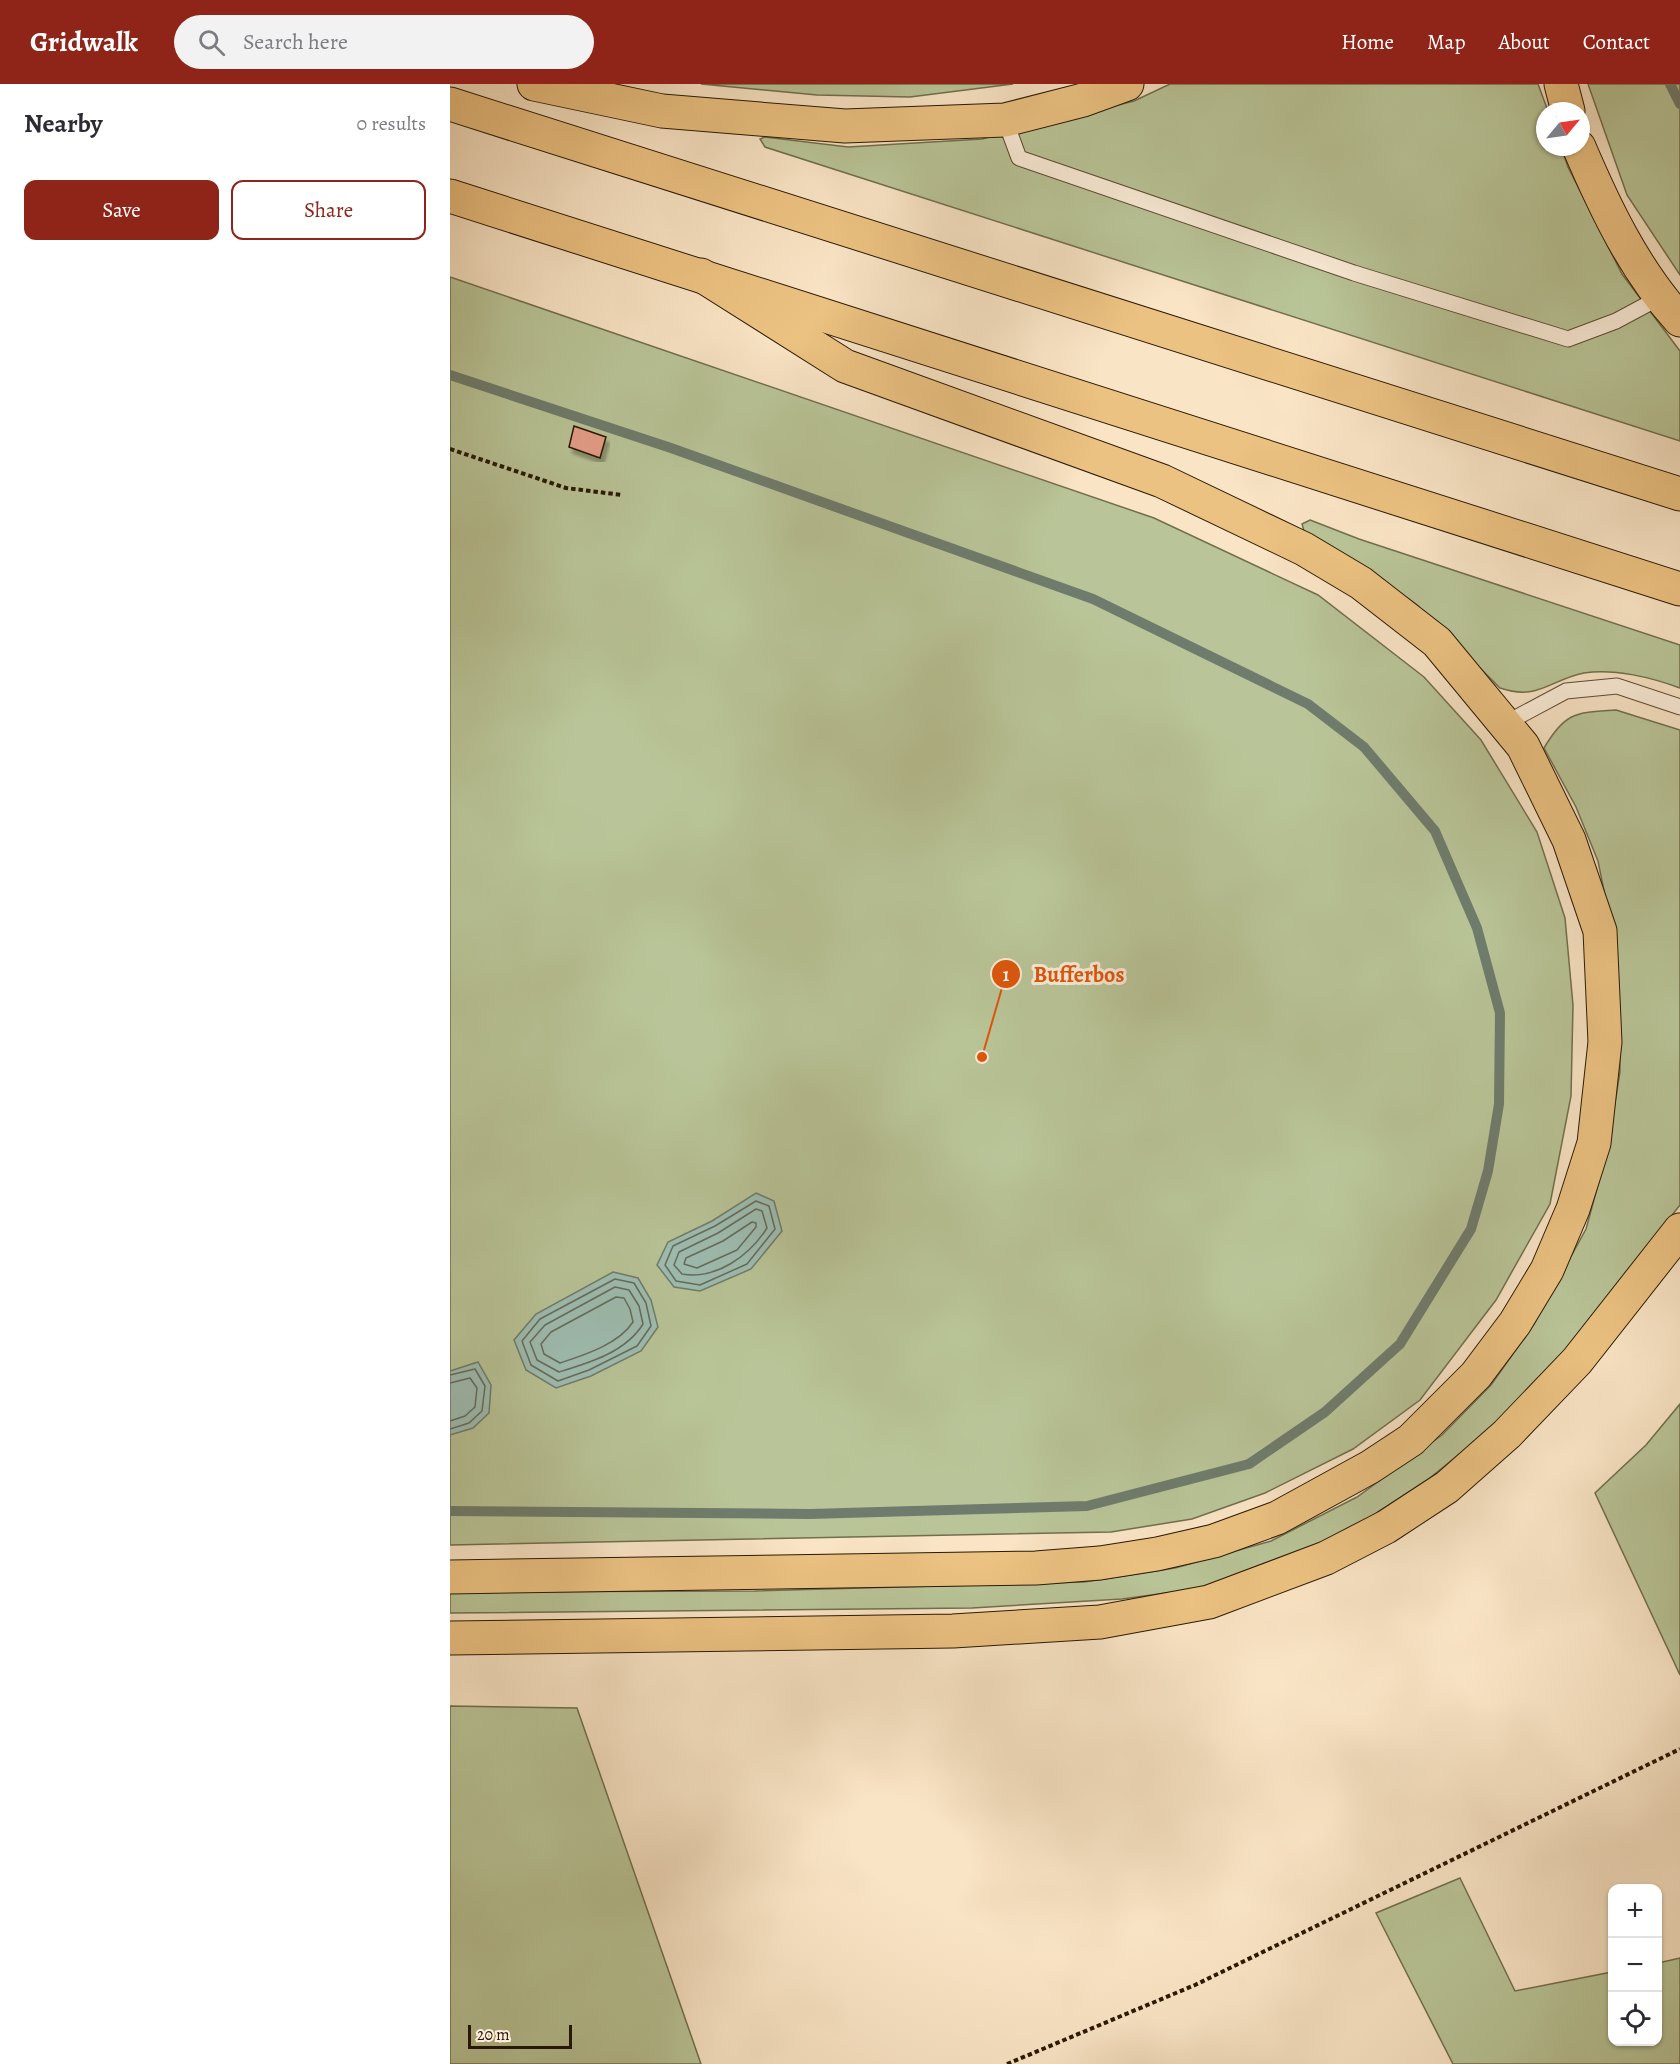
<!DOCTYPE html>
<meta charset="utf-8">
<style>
body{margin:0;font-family:Alegreya,serif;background:#f2f2f3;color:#2b2b33}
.controls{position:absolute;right:18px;bottom:18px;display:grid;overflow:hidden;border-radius:12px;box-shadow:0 2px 4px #0004}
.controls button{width:54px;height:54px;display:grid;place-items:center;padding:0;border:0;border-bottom:2px solid #e1e1e2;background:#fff;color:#2b2b33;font:30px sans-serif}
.compass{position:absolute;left:1086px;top:18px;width:54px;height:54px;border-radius:50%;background:#fff;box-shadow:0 2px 4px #0004;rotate:61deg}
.scale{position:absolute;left:18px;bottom:15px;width:104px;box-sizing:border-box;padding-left:6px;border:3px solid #291803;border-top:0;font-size:16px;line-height:21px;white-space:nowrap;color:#291803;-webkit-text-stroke:4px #fbedd9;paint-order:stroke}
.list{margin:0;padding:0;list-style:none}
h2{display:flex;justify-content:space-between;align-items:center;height:78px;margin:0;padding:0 24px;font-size:26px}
h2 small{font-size:20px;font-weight:400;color:#7c7c81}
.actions{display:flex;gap:12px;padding:18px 24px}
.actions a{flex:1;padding:14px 0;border:2px solid #8f2418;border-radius:12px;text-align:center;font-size:21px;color:#8f2418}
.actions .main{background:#8f2418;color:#fff}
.icon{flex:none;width:33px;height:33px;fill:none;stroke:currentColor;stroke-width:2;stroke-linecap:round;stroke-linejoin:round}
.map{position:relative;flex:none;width:1230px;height:1980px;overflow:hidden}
header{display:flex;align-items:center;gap:36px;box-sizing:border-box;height:84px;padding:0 30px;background:#8f2418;color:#fff}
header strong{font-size:28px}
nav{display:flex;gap:33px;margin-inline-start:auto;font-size:21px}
.search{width:420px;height:54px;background:#f2f2f3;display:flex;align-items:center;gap:15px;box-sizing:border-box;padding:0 21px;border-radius:33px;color:#7c7c81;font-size:22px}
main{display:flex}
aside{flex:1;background:#fff}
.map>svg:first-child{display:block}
.green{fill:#b9c598;stroke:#716e4e;stroke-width:1.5}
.water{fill:#9ebfb4;stroke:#6f7c6d;stroke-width:1.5}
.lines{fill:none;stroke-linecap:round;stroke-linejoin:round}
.shore{stroke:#646c5c;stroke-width:1.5}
.stream{stroke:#6f7c6d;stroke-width:10}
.building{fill:#e49e89;stroke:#291803;stroke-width:1.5;filter:url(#shadow)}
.service-casing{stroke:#5d4b34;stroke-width:17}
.motorway-casing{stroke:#291803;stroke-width:35}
.path{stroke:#291803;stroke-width:4;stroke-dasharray:4.5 3;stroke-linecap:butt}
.service{stroke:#fbedd9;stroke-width:15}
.motorway{stroke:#ecc282;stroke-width:33}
.leader{fill:none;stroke:#de560c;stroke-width:2}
.callout-dot{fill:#de560c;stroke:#fbedd9;stroke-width:2}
.mark-label{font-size:18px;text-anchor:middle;font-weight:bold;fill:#fff}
.callout-label{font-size:22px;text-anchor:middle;font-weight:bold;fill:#de560c;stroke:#fbedd9;stroke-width:6;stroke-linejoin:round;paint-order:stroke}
</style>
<header>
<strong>Gridwalk</strong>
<div class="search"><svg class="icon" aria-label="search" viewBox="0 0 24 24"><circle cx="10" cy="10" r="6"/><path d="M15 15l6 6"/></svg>Search here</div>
<nav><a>Home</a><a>Map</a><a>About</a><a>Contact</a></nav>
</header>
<main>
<aside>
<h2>Nearby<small>0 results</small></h2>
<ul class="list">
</ul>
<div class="actions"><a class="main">Save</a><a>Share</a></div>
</aside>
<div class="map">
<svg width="1230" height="1980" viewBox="0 0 1230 1980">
<defs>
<filter id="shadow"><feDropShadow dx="3.5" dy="6" stdDeviation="1.5" flood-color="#0004"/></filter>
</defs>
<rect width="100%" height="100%" fill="#f9e4c5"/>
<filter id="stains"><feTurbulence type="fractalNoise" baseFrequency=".00333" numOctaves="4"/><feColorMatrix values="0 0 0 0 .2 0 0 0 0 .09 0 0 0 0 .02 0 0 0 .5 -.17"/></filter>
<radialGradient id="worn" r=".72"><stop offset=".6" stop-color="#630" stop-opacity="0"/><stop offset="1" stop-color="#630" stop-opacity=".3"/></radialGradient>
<!-- green -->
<g class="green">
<polygon points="251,0 563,0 460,13 367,11"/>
<polygon points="720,0 1088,0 1098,27 1095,27 1095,63 1111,63 1118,83 1172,190 1230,267 1230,357 315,63 310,55 315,53 398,63 532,55 684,17"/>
<polygon points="1138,0 1230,0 1230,191 1177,111"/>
<polygon points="0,193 704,434 868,511 974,593 1031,656 1087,748 1115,834 1123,921 1121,1012 1100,1120 1046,1216 970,1316 903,1365 815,1409 742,1435 661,1448 0,1461"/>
<path d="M860,436L909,455L1230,561V604C1203,594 1164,584 1134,589C1099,596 1089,617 1050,604L966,520L915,485L855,451L852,440Z"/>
<path d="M1166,626L1230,646V1121L1120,1261L1048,1339L976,1397L900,1446L837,1477L767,1502L672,1515L522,1524L0,1529V1508L305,1507L634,1498L725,1484L821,1457L907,1413L992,1351L1041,1301L1084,1240L1136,1145L1157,1068L1170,988L1169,918L1162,846L1148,777L1126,723L1094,664C1116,627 1126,629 1166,626Z"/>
<polygon points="1230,1320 1230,1591 1145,1409 1196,1361"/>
<polygon points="0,1622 127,1624 251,1980 0,1980"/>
<polygon points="1010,1794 1065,1907 1162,1888 1162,1958 1208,1958 1208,1879 1230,1874 1230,1980 1003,1980 926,1829"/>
</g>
<!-- water -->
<g class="water">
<polygon points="306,1109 324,1117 332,1147 301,1185 250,1207 224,1203 207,1181 218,1158 262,1137"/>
<polygon points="163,1188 188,1194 201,1216 208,1243 191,1267 141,1292 106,1304 76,1286 64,1256 86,1230"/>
<polygon points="28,1278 41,1301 39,1329 23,1344 0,1351 0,1287"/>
</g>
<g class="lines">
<!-- shore -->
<g class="shore">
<polygon points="306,1117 319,1122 325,1145 297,1180 250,1201 226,1197 215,1181 223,1162 265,1142"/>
<path d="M306,1125L312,1127L317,1144C299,1172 266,1196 232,1190L224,1181L229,1168L268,1149Z"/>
<polygon points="302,1138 306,1139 306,1143 287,1166 247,1184 234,1180 236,1174 273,1157"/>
<polygon points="165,1195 184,1199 196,1219 201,1242 187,1262 139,1286 108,1297 81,1281 72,1257 90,1235"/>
<path d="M165,1203L179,1206L189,1222L193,1240C176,1268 139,1279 109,1288L87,1276L80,1258L95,1241Z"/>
<path d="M166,1213L174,1214L180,1225L183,1238C169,1260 134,1271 110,1279L94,1270L91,1260L101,1248Z"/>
<polyline points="0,1291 25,1285 35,1302 32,1327 19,1339 0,1345"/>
<polyline points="0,1299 20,1294 27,1304 25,1323 15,1332 0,1337"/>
</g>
<!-- stream -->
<g class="stream">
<polyline points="1220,0 1230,20"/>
<polyline points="0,291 221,364 643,515 858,620 914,663 985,747 1027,844 1050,929 1049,1020 1038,1087 1021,1145 950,1260 875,1328 799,1380 637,1422 360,1430 0,1427"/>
</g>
</g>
<!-- building -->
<polygon class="building" points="124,342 156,353 150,374 119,363"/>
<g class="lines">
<!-- service casing -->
<g class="service-casing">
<g id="service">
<polyline points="555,36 569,74 904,189 1118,255 1166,237 1209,214"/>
<polyline points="1056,639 1116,607 1167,602 1230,623"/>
</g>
</g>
<!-- motorway casing -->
<g class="motorway-casing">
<g id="motorway">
<polyline points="84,0 212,27 395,42 555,36 633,16 677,0"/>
<polyline points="1111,0 1118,27"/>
<polyline points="0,20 1230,410"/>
<path d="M1129,63C1155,124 1185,187 1230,236"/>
<polyline points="0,112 1230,505"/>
<polyline points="0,1493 586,1484 650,1479 707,1470 764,1457 827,1434 920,1383 961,1356 1026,1291 1065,1239 1097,1186 1123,1125 1144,1059 1155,958 1150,847 1119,756 1073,662 987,558 911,499 854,465 712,397 395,282 251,191"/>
<polyline points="0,1554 503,1547 650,1538 759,1518 876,1474 936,1443 997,1403 1057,1350 1127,1277 1230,1146"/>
</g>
</g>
<!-- path -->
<g class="path">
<polyline points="0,365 116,404 172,411"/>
<polyline points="557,1980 745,1901 1230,1665"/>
</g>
<!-- service -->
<use href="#service" class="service"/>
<!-- motorway -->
<use href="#motorway" class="motorway"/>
</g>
<!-- callouts -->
<path class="leader" d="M532 973L556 890"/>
<g class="callout-dot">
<circle cx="532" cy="973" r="6"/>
<circle cx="556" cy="890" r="15"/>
</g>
<g class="mark-label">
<text x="556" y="897">1</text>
</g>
<g class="callout-label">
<text x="629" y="898">Bufferbos</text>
</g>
<rect width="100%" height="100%" filter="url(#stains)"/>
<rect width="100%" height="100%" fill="url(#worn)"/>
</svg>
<div class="controls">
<button>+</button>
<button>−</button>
<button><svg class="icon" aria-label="locate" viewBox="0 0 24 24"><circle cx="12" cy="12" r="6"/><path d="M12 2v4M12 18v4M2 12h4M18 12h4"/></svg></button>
</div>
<svg class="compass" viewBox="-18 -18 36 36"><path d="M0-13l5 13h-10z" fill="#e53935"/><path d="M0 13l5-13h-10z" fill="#7c7c81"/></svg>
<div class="scale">20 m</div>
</div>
</main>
